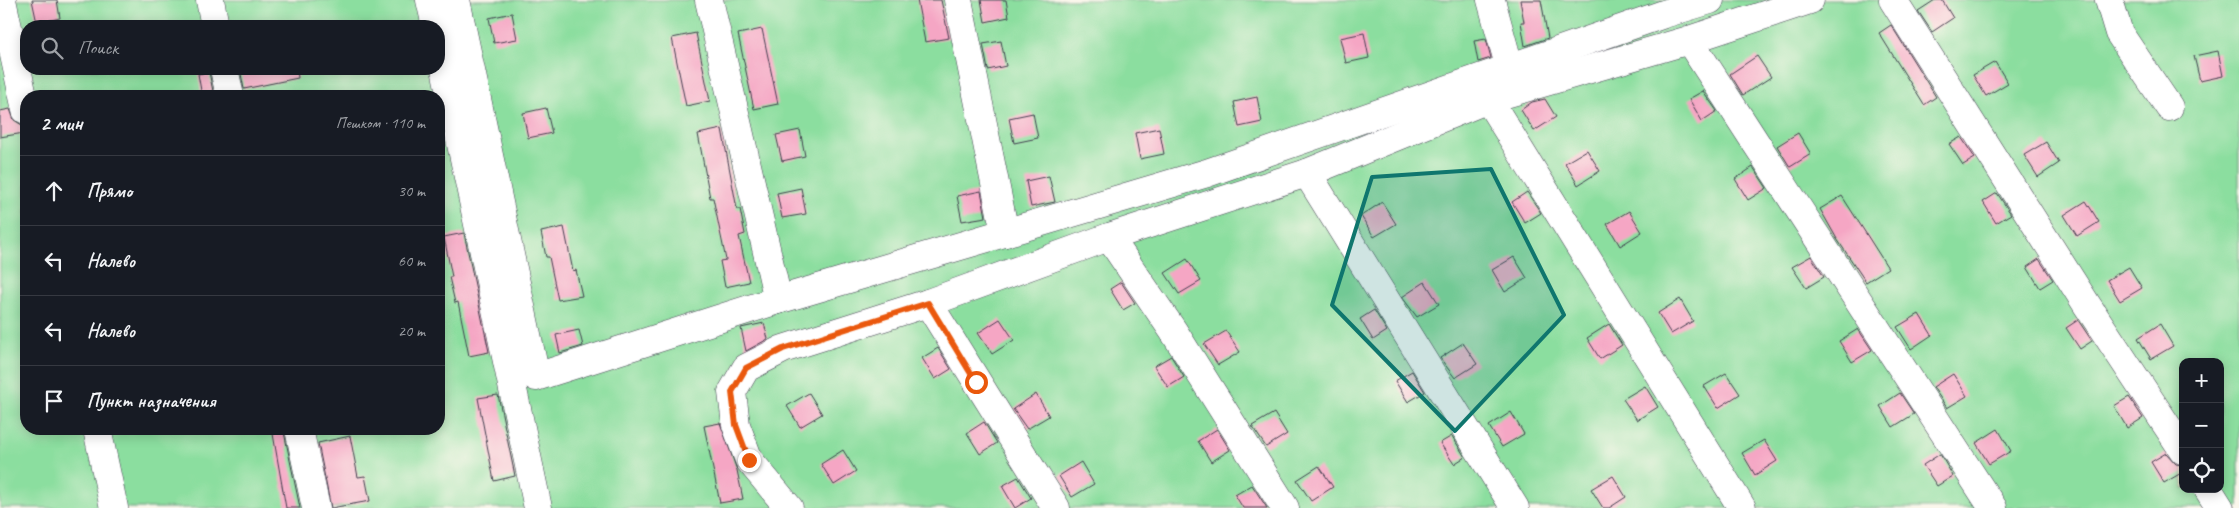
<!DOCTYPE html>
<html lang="ru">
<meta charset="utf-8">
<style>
body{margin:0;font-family:Caveat,sans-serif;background:#20242c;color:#f1f3f6}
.controls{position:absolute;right:15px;bottom:15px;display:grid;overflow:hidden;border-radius:10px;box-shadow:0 2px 12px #0003}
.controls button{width:45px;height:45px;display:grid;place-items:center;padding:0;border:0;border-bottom:1px solid #363941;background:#171b24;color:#f1f3f6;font:25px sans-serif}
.stop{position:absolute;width:15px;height:15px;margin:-11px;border:4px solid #ea580c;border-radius:50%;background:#fff}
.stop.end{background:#ea580c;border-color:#fff;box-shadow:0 1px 5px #0008}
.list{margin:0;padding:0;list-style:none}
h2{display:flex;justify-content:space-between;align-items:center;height:65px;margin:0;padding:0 20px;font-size:21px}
h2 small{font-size:16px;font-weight:400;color:#9ea1a6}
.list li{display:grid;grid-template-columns:32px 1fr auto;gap:15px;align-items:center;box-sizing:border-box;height:70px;padding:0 20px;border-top:1px solid #363941}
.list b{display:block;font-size:19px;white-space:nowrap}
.list em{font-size:16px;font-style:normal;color:#9ea1a6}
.icon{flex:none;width:28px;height:28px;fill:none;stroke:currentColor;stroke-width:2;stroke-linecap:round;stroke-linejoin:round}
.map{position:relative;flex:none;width:2239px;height:508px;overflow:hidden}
.search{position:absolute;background:#171b24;box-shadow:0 2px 12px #0003;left:20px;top:20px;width:425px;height:55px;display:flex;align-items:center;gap:12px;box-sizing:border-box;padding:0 18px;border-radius:20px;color:#9ea1a6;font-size:19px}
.panel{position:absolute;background:#171b24;box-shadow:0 2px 12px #0003;left:20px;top:90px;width:425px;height:345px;border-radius:20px}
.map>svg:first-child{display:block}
.green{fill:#8bde9f;stroke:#56806d;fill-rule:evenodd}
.building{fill:#f5a6c4}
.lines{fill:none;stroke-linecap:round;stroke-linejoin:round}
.minor-casing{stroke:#413e4e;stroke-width:29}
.minor{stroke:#fff;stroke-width:28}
.route{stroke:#ea580c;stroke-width:6}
.marked{fill:#0f766e;fill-opacity:0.2;stroke:#0f766e;stroke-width:4;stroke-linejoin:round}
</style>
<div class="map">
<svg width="2239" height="508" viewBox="0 0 2239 508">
<rect width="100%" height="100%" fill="#fbf7ec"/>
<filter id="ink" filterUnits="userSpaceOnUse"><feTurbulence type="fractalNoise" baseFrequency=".02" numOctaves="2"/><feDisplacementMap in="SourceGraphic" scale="10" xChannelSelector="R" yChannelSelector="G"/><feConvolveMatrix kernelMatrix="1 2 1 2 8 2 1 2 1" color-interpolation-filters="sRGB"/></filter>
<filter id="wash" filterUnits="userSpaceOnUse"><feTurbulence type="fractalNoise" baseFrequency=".0096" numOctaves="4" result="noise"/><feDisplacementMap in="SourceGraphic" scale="20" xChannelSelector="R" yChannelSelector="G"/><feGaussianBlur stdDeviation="1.12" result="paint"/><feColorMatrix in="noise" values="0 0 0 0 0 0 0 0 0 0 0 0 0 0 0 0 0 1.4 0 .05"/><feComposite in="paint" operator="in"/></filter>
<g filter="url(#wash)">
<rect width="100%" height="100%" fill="#edb"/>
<!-- green -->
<path class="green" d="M0,0H2239V508H0ZM26,26H439V69H26ZM26,96H439V429H26ZM2183,362H2220V489H2183Z"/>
<g id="blocks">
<!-- building -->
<g class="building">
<polygon points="32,0 57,0 60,18 37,23"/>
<polygon points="917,0 941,0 949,38 925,42"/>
<polygon points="981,0 1006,0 1009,17 985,22"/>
<polygon points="1520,0 1541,0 1548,38 1525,46 1521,22 1524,22"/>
<polygon points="1935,0 1942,0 1953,18 1932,32 1918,11"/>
<polygon points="512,13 517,39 494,43 489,18"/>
<polygon points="1891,25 1936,97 1924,105 1879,33"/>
<polygon points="762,29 778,104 754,109 738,34"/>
<polygon points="696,33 710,101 686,106 672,38"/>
<polygon points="1364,33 1369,58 1346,63 1340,38"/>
<polygon points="1486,39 1491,58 1478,62 1474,41"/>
<polygon points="1001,41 1006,66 988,70 983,44"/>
<polygon points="2218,51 2223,76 2200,81 2194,56"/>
<polygon points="1757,56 1771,77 1743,95 1730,74"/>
<polygon points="1995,62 2008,83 1986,96 1973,75"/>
<polygon points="240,69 297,69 298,78 244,89"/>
<polygon points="209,72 214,96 202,96 198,74"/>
<polygon points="1703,91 1717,111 1702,121 1689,99"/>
<polygon points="1257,97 1262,122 1239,127 1234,102"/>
<polygon points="1545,99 1556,117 1534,131 1521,110 1532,102"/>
<polygon points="546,108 552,133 528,138 523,113"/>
<polygon points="10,109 14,120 22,125 24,133 0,137 0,111"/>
<polygon points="1033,113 1038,138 1014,143 1009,118"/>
<polygon points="1159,128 1164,154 1140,159 1135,133"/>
<polygon points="722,129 737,209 740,209 745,234 739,236 749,282 725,287 720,261 726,260 713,198 710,198 698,134"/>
<polygon points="800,130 805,156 782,161 776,135"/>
<polygon points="1798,133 1811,154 1790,167 1777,146"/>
<polygon points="1961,137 1975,158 1963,165 1949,144"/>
<polygon points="2046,142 2059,163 2038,177 2024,155"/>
<polygon points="1587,150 1600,171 1578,185 1565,163"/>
<polygon points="1753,167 1767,188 1748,200 1735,179"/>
<polygon points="1049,176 1055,202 1031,207 1026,181"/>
<polygon points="801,188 806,214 782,218 777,193"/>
<polygon points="981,191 986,217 962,221 957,196"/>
<polygon points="1527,192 1541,213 1525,223 1512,202"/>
<polygon points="1997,193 2011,214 1996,223 1983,202"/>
<polygon points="1842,196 1888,268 1866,282 1837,239 1820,209"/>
<polygon points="2086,201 2099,222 2077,236 2064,215"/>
<polygon points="1382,202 1396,224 1374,237 1361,216"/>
<polygon points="1629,211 1642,232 1620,246 1607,224"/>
<polygon points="564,227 573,271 576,270 582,296 558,300 549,257 546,257 541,232"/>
<polygon points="464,233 489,352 469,356 458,302 455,303 449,277 452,277 444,237"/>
<polygon points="1811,256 1824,277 1806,288 1792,267"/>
<polygon points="1514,257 1527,278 1505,292 1492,270"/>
<polygon points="1187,259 1201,281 1179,294 1165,273"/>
<polygon points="2039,259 2053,280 2040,288 2027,267"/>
<polygon points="2129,267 2142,288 2120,301 2107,280"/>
<polygon points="1121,282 1135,303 1123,310 1110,289"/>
<polygon points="1425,282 1439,304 1417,317 1402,297"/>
<polygon points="1680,299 1693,321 1671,334 1658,313"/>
<polygon points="1374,310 1387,331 1373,340 1360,319"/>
<polygon points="1919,314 1932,335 1911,349 1897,327"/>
<polygon points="1000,319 1014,340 992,354 978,333"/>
<polygon points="2078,320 2092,341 2080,349 2066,328"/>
<polygon points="764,323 768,339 746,351 741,328"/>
<polygon points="1609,324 1622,345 1600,359 1587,338"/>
<polygon points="2160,324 2173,346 2151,359 2138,338"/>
<polygon points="1858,329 1872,350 1852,362 1839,341"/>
<polygon points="579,330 583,346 560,353 556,335"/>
<polygon points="1226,331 1240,352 1218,365 1204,344"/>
<polygon points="1463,343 1477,364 1455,378 1440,358"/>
<polygon points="938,348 951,369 935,379 922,358"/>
<polygon points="1171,356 1184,377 1168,387 1154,366"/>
<polygon points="1412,371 1425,392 1408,402 1395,381"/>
<polygon points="1726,373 1740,394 1718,408 1704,386"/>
<polygon points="1953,374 1967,396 1947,408 1933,387"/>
<polygon points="1645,386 1658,407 1637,420 1623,399"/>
<polygon points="809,393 822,414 800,427 787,406"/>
<polygon points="1900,393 1914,414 1893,427 1880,406"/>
<polygon points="1036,394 1049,416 1027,429 1013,409"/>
<polygon points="498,395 515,476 494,481 478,398"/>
<polygon points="2129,397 2143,418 2127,428 2114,406"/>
<polygon points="1511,412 1524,434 1502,447 1489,426"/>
<polygon points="1274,413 1287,434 1266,447 1252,426"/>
<polygon points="984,422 997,443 980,454 967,433"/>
<polygon points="720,423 737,470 743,499 720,503 704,426"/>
<polygon points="1217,429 1230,450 1211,462 1198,441"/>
<polygon points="1998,429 2011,451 1989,464 1976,443"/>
<polygon points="284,432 300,508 286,508 273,434"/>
<polygon points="350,436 358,477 365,476 370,501 331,508 318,443"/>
<polygon points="1452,436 1465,457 1454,464 1440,443"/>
<polygon points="1764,440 1777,461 1755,475 1742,453"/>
<polygon points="843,450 856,471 834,485 821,464"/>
<polygon points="2166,453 2176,464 2183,465 2183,472 2164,483 2151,462"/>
<polygon points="1940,454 1953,476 1937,486 1923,465"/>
<polygon points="1081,462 1094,484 1072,497 1059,476"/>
<polygon points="1319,466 1333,487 1311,501 1297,480"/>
<polygon points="1613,476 1626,497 1609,508 1603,508 1591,489"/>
<polygon points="1018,477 1031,498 1015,508 1002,486"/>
<polygon points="1252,485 1267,508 1243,508 1235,495"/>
</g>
</g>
</g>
<g filter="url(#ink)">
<use href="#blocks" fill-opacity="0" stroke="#413e4e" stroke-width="1"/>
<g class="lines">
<!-- minor casing -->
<g class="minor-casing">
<g id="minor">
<polyline points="2,0 26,110"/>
<polyline points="210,0 215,26"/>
<polyline points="430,0 436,26"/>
<polyline points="456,0 536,377 778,300 1207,173 1664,14 1710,0"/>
<polyline points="709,0 778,300"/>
<polyline points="958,0 1005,233"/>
<polyline points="1491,0 1510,69"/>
<polyline points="1893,0 2087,305 2183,450"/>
<polyline points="2109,0 2119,33 2169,107"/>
<polyline points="439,40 538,508"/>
<polyline points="1689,40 1993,508"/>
<polyline points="224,69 230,96"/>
<polyline points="1488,99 1742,508"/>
<polyline points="1307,173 1515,508"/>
<polyline points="1109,237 1174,332 1285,508"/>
<polyline points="928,303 1056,508"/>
<polyline points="97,429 114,508"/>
<polyline points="299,429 316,508"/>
<polyline points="2208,489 2220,508"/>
<polyline points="789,508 749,460 736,425 732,392 746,368 783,349 928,303 1109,237 1307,173 1488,99 1689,40 1810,0"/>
</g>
</g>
<!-- minor -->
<use href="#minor" class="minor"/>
</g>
</g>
<g class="lines" filter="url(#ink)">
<!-- route -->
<polyline class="route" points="749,460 736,425 732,392 746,368 783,349 928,303 976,382"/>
</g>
<!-- marked area -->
<path class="marked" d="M1491,169L1564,315L1455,431L1332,305L1372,177Z"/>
</svg>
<div class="controls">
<button>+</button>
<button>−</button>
<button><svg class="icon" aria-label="locate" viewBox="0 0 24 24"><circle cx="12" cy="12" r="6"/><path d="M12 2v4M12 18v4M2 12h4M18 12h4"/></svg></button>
</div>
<div class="stop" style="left:976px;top:382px"></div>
<div class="stop end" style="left:749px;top:460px"></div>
<div class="search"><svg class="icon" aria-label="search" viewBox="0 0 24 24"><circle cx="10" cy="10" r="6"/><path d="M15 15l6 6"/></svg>Поиск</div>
<section class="panel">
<h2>2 мин<small>Пешком · 110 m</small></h2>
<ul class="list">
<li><svg class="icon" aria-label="ahead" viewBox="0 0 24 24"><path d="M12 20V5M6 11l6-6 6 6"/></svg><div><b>Прямо</b></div><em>30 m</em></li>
<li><svg class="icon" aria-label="left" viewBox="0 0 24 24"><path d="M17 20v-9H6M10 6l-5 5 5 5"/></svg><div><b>Налево</b></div><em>60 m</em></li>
<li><svg class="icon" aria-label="left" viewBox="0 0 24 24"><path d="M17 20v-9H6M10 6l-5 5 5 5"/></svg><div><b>Налево</b></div><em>20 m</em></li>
<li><svg class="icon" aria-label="arrive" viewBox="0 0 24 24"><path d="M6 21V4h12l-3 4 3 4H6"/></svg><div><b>Пункт назначения</b></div></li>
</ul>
</section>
</div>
